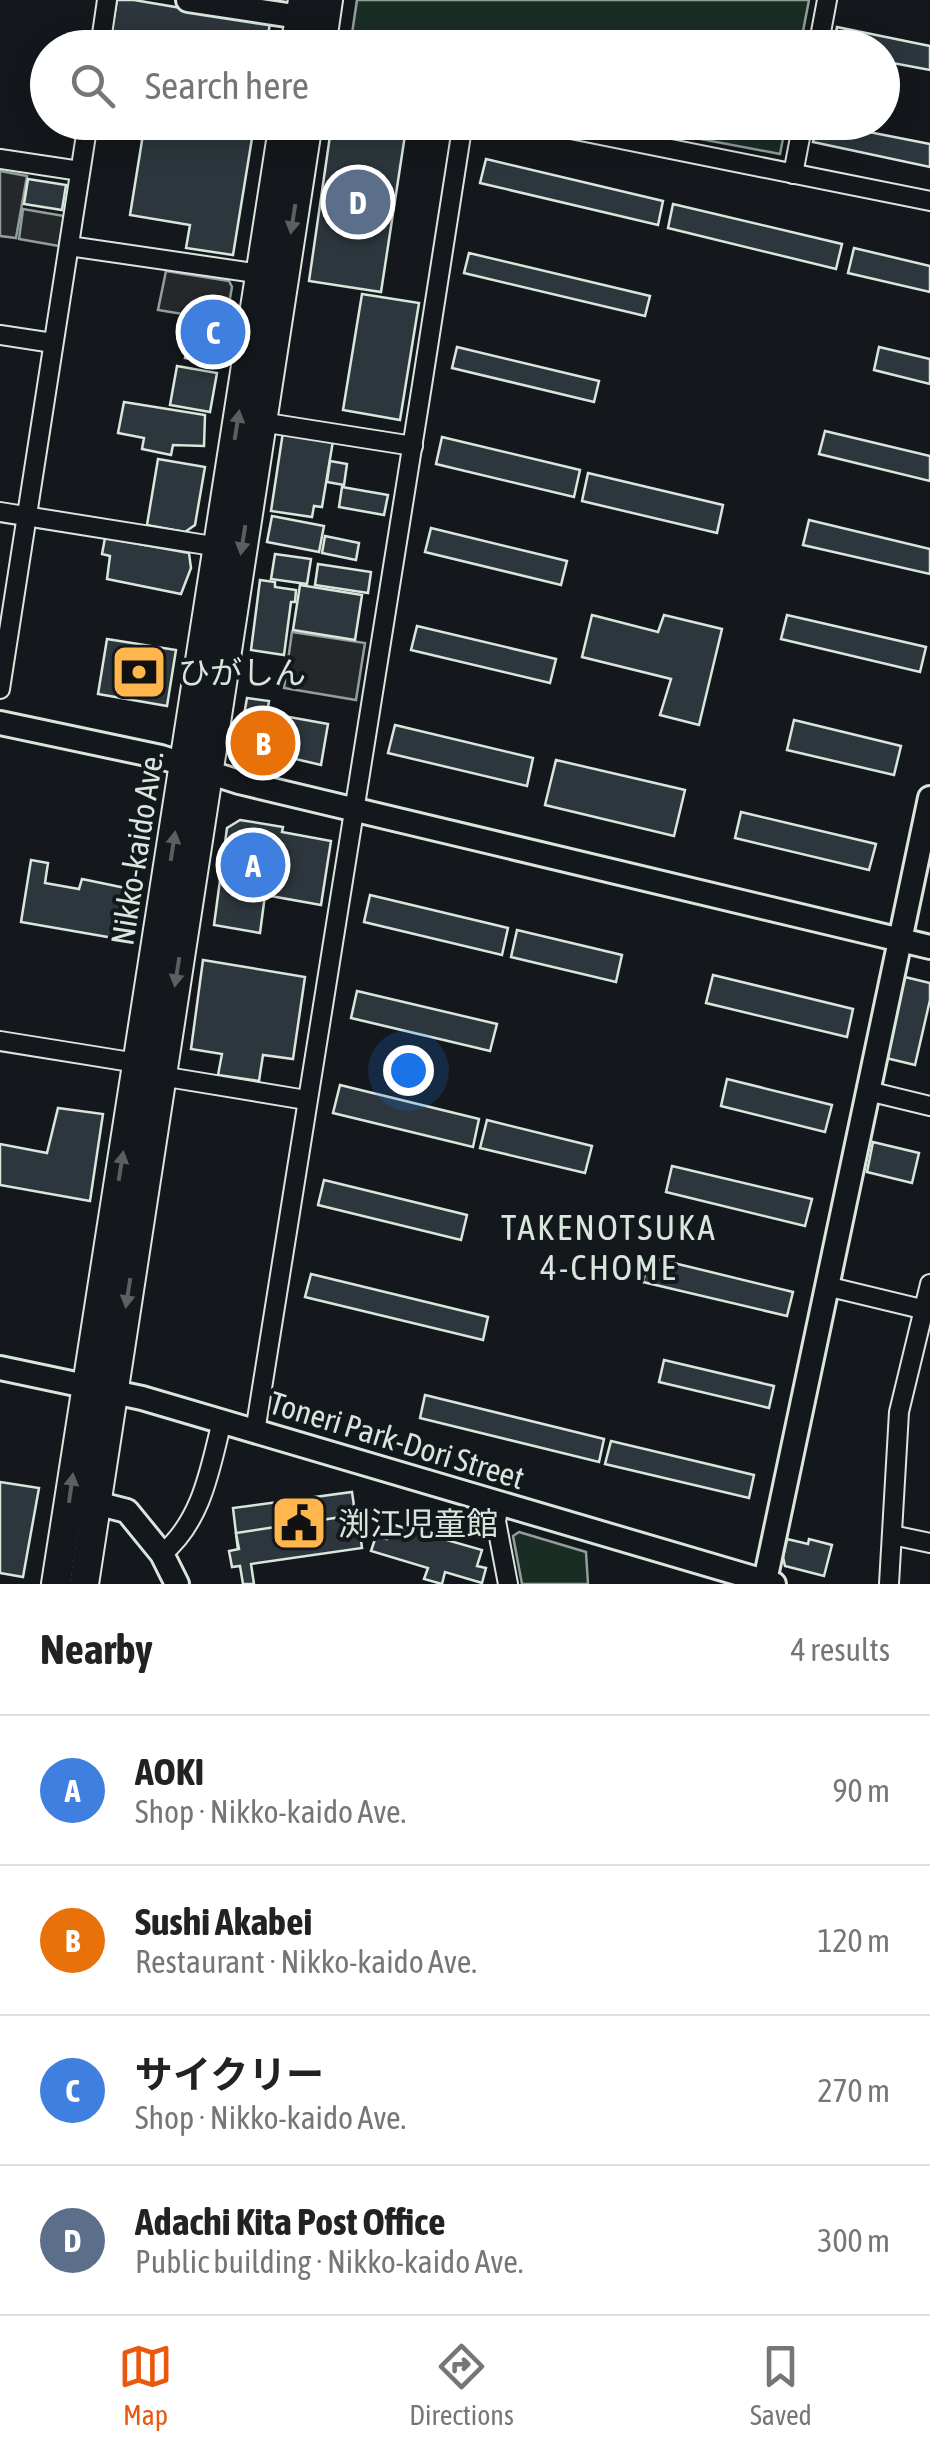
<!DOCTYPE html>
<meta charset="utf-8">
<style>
body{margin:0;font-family:"Asap Condensed","Noto Sans JP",sans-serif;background:#f2f2f2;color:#222}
.you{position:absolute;left:408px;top:1070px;width:35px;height:35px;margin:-25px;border:8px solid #fff;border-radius:50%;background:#1a73e8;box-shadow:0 0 0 15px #1a73e833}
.badge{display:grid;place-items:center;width:65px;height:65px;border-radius:50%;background:#ea580c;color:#fff;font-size:32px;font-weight:700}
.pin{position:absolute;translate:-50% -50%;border:5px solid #fff;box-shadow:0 2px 10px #0006}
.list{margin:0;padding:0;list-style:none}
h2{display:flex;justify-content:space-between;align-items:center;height:130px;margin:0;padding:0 40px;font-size:42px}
h2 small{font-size:32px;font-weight:400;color:#767676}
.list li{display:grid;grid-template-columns:65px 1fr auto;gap:30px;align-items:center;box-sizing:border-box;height:150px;padding:0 40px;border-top:2px solid #e0e0e0}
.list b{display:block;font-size:38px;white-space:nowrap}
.list p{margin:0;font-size:32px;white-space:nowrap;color:#767676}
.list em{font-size:32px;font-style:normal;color:#767676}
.icon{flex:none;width:55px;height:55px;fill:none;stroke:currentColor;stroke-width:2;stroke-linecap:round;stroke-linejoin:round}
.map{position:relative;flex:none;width:930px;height:1584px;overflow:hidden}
.search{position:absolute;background:#fff;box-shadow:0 5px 25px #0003;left:30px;right:30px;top:30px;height:110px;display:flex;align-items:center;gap:25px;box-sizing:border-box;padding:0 35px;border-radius:55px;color:#767676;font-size:38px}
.sheet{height:730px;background:#fff}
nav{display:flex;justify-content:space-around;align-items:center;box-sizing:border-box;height:140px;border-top:2px solid #e0e0e0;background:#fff;font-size:28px;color:#767676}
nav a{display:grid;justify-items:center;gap:5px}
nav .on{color:#ea580c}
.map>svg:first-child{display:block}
.green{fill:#1a2d24;stroke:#939e99;stroke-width:2.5}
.parking{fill:#24282b;stroke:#939e99;stroke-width:2.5}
.building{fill:#2c363c;stroke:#d8e6dc;stroke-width:2.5}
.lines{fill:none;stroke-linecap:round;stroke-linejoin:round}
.minor-casing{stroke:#d8e6dc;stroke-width:22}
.tertiary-casing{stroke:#d8e6dc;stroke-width:28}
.trunk-casing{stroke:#d8e6dc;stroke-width:32}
.minor{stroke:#14181c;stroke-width:18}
.tertiary{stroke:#14181c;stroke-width:22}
.trunk{stroke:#14181c;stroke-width:28}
.oneway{fill:#59605f}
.labels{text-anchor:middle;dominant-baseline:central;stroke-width:8;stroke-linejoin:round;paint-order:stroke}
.poi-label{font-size:32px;fill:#d8e6dc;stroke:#14181c;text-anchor:start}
.street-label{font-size:32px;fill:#d8e6dc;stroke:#14181c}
.neighbourhood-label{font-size:35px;letter-spacing:2.5px;fill:#d8e6dc;stroke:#14181c}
</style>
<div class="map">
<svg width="930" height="1584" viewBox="0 0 930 1584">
<rect width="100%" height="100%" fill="#14181c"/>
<!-- green -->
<g class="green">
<polygon points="357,0 809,0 800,47 350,47"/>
<polygon points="616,123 786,123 780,154"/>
<polygon points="519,1532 586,1552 588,1584 522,1584 513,1536"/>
</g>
<!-- parking -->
<g class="parking">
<polygon points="0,171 27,176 16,238 0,236"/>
<polygon points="23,209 64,216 59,246 19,239"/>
<polygon points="166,271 229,281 232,287 226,321 158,310"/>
<polygon points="292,632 365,643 356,700 284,688"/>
</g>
<!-- building -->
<g class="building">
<polygon points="117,0 134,0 270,23 266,48 151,48 110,40"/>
<polygon points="837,27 930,46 930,70 882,61 882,48 833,48"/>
<polygon points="145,122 234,122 254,126 233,255 186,248 190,225 130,215"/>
<polygon points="332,122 407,122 381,292 309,281"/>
<polygon points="818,122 930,144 930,167 813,142"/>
<polygon points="486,159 663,201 658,225 480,183"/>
<polygon points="28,179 66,185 62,210 24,204"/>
<polygon points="673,204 842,244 836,269 668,228"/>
<polygon points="854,248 930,266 930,292 848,273"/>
<polygon points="469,253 650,296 645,316 464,273"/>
<polygon points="362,294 419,303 400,420 343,410"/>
<polygon points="199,318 224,323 216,364 185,358 192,323 197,325"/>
<polygon points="457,347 599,381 594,402 452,368"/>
<polygon points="879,347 930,359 930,384 874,370"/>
<polygon points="177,366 217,373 210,412 170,405"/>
<polygon points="124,402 205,415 204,446 173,445 171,455 142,449 144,438 118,433"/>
<polygon points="825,431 930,456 930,481 819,454"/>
<polygon points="283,432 333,441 322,507 314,506 312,517 271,511"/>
<polygon points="442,437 580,470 574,497 436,464"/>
<polygon points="158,459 205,467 195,525 185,532 147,525"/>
<polygon points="330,461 347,464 344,485 327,482"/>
<polygon points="588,473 723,505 717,533 582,501"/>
<polygon points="342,487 388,495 384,515 339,507"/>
<polygon points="272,516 324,526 319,552 267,542"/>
<polygon points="809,520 930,549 930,574 803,545"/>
<polygon points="431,528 567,561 561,585 425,552"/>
<polygon points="325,536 359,543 356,560 322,553"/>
<polygon points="105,538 189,553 191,568 181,594 107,579 110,556 102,554"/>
<polygon points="275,554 311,559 307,584 271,579"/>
<polygon points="318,564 371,572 368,593 315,585"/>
<polygon points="260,580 275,582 275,587 296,590 295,602 291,602 284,655 251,650"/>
<polygon points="300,585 362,595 355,640 293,630"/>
<polygon points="592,615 658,632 664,615 722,629 699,725 660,715 671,679 582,657"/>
<polygon points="787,615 926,647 920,672 781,639"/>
<polygon points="417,626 556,659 550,683 411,650"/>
<polygon points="107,639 176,650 167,706 98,694"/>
<polygon points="247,698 269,701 267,713 328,724 321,765 253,749 255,739 246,737 241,732"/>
<polygon points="794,720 901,746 894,775 787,750"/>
<polygon points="395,725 533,758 527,786 388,753"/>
<polygon points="556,760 685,790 674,836 545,805"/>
<polygon points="741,812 876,844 869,870 735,838"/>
<polygon points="240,820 283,827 282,832 331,841 321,905 265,895 260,933 214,925 227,828"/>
<polygon points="31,860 48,863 45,883 79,889 82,879 135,890 125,940 21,922"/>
<polygon points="370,895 508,928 502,955 364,922"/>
<polygon points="517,930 622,955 616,982 511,957"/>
<polygon points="203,960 305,977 293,1059 263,1055 259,1081 218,1075 222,1054 191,1049"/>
<polygon points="713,975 853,1009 847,1037 706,1003"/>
<polygon points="905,977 930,983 930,1000 915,1065 886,1058"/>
<polygon points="357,991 497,1024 490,1051 351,1018"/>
<polygon points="727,1079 832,1105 825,1132 721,1106"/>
<polygon points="340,1085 479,1119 473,1147 333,1113"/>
<polygon points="58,1108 103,1114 90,1201 0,1185 0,1144 47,1153"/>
<polygon points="487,1120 592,1146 585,1173 480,1148"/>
<polygon points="873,1142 919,1153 912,1183 867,1172"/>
<polygon points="672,1166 812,1199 805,1226 666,1192"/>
<polygon points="324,1180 467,1215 461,1240 318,1205"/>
<polygon points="649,1257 793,1292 787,1316 643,1282"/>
<polygon points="311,1274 488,1317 483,1340 305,1297"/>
<polygon points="664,1360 774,1386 769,1408 659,1382"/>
<polygon points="425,1395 604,1439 599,1462 420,1418"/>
<polygon points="611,1441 754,1475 749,1498 605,1464"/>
<polygon points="0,1482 39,1488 23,1577 0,1573"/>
<polygon points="352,1492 358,1534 238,1550 233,1508"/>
<polygon points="348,1516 351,1534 360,1533 362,1548 251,1564 254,1584 243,1584 240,1566 232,1567 229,1551 239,1549 236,1533"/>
<polygon points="391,1524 482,1550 477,1566 486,1568 482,1583 445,1572 442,1584 424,1579 428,1568 371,1551 376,1536 387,1539"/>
<polygon points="787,1539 808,1544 809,1539 832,1545 824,1576 785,1566 783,1557"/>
</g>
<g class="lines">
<!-- minor casing -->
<g class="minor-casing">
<g id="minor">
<polyline points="100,48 107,0"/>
<polyline points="818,48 827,0"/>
<polyline points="536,122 930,201"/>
<polyline points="0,159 80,171"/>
<polyline points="793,174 803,122"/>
<polyline points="69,246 268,275"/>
<polyline points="0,335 53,343"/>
<polyline points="261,422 413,446"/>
<polyline points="0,512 219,547"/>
<polyline points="0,689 88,122"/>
<polyline points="0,1041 137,1063"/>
<polyline points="161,1076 306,1100"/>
<polyline points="868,1091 930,1106"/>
<polyline points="826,1286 930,1311"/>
<path d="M255,1432C323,995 396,559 463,122"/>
<polyline points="499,1505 496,1521 508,1584"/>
<polyline points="892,1535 930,1543"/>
<path d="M162,1554C202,1521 210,1469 222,1421"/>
<polyline points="889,1584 899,1412 930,1284"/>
</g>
</g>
<!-- tertiary casing -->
<g class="tertiary-casing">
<g id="tertiary">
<polyline points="188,0 300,17"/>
<polyline points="0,723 161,757 239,782 930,947"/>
<polyline points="0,1368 142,1398 774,1584"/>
<polyline points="96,1503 127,1511 162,1554 177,1584"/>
<polyline points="765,1581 930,798"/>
</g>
</g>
<!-- trunk casing -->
<g class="trunk-casing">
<g id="trunk">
<polyline points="295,48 303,0"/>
<polyline points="321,48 328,0"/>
<polyline points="56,1584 284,122"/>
<polyline points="84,1584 308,122"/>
</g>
</g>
<!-- minor -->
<use href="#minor" class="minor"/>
<!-- tertiary -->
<use href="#tertiary" class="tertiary"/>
<!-- trunk -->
<use href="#trunk" class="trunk"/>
</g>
<!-- one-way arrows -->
<defs><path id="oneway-solid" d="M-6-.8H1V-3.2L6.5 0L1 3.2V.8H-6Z" transform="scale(2.5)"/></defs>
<g class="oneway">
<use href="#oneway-solid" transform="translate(293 219) rotate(99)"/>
<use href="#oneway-solid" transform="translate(237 425) rotate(-81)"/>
<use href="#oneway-solid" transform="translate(243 540) rotate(99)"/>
<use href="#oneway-solid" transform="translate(173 846) rotate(-81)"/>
<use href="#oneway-solid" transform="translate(177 972) rotate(99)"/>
<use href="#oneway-solid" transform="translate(121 1166) rotate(-81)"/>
<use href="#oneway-solid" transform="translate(128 1293) rotate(99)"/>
<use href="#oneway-solid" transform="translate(71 1488) rotate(-82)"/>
</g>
<!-- icons -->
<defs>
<g id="bank-square" transform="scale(2.875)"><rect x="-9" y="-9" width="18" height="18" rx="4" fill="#ffb74d" stroke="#14181c"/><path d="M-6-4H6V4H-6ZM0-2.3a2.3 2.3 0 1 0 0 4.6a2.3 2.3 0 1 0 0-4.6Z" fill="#111"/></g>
<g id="civic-square" transform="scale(2.875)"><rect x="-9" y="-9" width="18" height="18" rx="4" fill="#ffb74d" stroke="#14181c"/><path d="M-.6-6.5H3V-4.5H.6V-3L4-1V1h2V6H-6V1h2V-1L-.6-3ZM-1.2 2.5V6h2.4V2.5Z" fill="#111"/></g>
</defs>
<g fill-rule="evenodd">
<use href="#bank-square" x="139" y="672"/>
<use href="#civic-square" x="299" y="1523"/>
</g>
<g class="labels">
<!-- poi labels -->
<g class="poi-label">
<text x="178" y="672">ひがしん</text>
<text x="338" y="1523">渕江児童館</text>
</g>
<!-- street labels -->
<g class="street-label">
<text transform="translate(137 848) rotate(-81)">Nikko-kaido Ave.</text>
<text transform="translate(397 1440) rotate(17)">Toneri Park-Dori Street</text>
</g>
<!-- neighbourhood labels -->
<g class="neighbourhood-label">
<text x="609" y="1227">TAKENOTSUKA<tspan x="609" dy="40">4-CHOME</tspan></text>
</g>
</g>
</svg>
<div class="you"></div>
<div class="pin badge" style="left:253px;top:865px;background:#3f7fe0">A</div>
<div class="pin badge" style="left:263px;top:743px;background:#e8710a">B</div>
<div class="pin badge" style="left:213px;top:332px;background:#3f7fe0">C</div>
<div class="pin badge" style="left:358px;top:202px;background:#5c6f8a">D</div>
<div class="search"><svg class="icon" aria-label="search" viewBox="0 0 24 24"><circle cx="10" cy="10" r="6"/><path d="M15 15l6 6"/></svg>Search here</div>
</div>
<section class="sheet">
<h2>Nearby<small>4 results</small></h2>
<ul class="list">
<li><span class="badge" style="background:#3f7fe0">A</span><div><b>AOKI</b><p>Shop · Nikko-kaido Ave.</p></div><em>90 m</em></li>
<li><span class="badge" style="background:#e8710a">B</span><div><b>Sushi Akabei</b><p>Restaurant · Nikko-kaido Ave.</p></div><em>120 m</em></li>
<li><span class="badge" style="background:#3f7fe0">C</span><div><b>サイクリー</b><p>Shop · Nikko-kaido Ave.</p></div><em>270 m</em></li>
<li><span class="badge" style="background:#5c6f8a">D</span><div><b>Adachi Kita Post Office</b><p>Public building · Nikko-kaido Ave.</p></div><em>300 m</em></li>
</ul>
</section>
<nav>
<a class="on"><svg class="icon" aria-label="map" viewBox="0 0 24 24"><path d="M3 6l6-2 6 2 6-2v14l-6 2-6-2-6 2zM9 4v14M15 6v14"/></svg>Map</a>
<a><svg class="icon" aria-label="directions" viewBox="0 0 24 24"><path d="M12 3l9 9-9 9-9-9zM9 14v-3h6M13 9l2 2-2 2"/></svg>Directions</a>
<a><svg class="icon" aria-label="saved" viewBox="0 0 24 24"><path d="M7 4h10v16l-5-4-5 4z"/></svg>Saved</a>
</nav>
